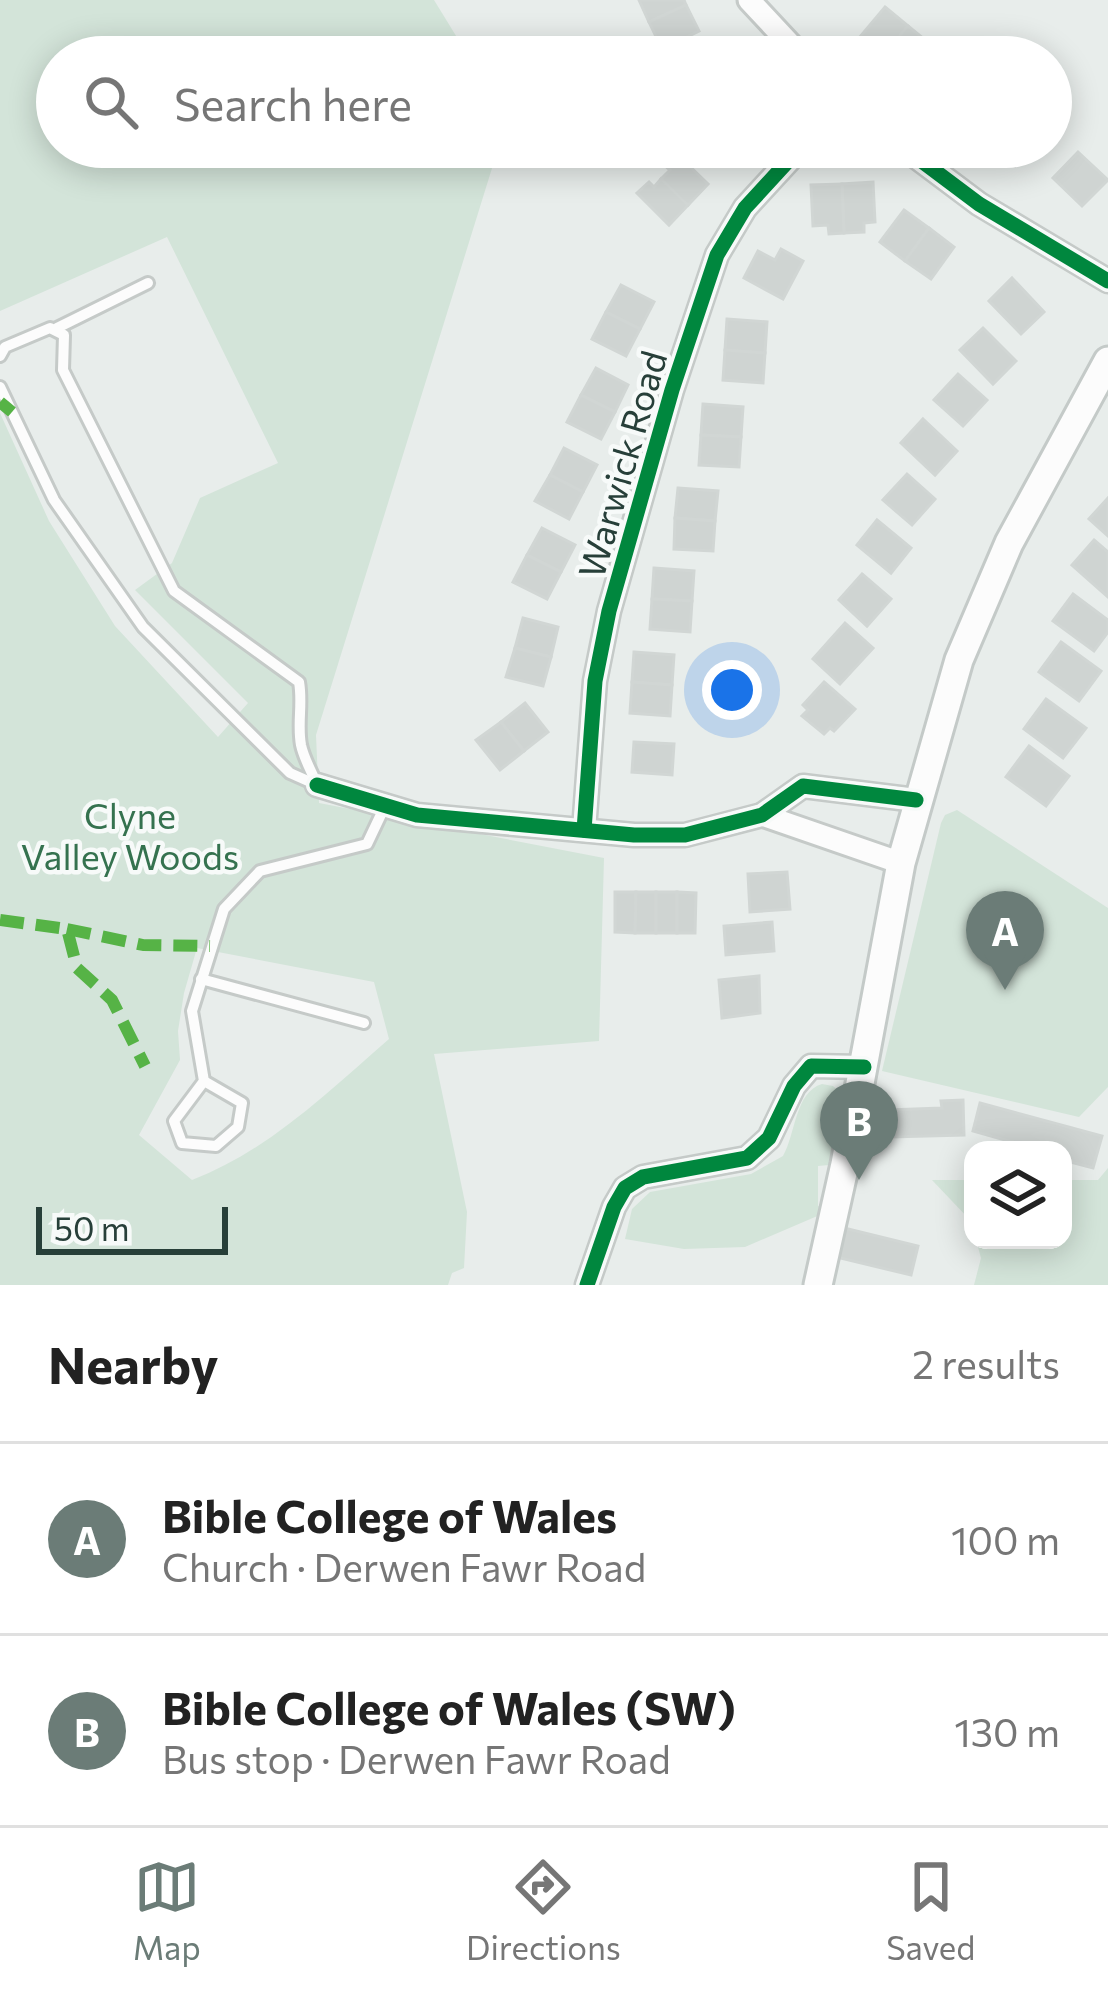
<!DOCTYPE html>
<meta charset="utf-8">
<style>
body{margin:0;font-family:Commissioner,sans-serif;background:#f2f2f2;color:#222}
.controls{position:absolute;right:36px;bottom:36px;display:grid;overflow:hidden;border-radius:24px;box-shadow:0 6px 30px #0003}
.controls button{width:108px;height:108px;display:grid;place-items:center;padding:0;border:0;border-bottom:3px solid #e0e0e0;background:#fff;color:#222;font:60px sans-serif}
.scale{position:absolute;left:36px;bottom:30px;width:192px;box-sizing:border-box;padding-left:12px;border:6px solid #273f39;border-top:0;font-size:33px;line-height:42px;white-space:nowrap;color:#273f39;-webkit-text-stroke:9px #f7faf9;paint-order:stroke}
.you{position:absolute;left:732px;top:690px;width:42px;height:42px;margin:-30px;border:9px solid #fff;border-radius:50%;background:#1a73e8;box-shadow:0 0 0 18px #1a73e833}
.badge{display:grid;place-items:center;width:78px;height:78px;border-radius:50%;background:#6b7c77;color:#fff;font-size:39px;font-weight:700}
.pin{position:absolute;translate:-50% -99px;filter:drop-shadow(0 3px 6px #0008)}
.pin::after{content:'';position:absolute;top:63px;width:42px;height:36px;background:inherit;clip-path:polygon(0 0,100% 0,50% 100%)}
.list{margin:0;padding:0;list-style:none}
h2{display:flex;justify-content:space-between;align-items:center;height:156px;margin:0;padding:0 48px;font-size:51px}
h2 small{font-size:39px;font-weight:400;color:#767676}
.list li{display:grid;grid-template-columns:78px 1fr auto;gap:36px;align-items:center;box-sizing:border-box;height:192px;padding:0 48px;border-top:3px solid #e0e0e0}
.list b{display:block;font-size:45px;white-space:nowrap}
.list p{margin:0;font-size:39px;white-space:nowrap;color:#767676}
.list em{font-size:39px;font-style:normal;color:#767676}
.icon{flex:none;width:66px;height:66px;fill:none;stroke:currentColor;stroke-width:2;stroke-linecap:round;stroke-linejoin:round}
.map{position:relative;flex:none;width:1108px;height:1285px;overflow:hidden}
.search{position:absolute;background:#fff;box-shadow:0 6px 30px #0003;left:36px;right:36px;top:36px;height:132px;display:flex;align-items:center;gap:30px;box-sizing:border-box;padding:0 42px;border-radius:66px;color:#767676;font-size:45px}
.sheet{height:540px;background:#fff}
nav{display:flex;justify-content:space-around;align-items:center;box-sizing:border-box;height:168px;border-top:3px solid #e0e0e0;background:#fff;font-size:33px;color:#767676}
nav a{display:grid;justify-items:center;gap:6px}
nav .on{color:#6b7c77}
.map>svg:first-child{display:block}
.green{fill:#d3e4d9;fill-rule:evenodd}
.building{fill:#cfd4d2;stroke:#d1d6d4;stroke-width:3}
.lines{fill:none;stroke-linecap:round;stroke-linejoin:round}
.lane-casing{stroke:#c5cac8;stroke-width:16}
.street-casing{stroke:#c5cac8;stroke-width:27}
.secondary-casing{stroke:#c4cac8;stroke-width:33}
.lane{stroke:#fcfcfc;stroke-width:10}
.street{stroke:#fcfcfc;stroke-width:21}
.secondary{stroke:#fcfcfc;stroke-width:27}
.quiet{stroke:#56b346;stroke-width:12;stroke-dasharray:24 12;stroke-linecap:butt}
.cycleway-casing{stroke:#f7faf9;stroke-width:22}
.cycleway{stroke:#00873e;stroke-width:15}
.labels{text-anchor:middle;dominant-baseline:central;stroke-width:9;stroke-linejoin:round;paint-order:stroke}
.street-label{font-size:36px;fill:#273f39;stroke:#f7faf9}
.park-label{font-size:36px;fill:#35724f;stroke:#f7faf9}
</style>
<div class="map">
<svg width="1108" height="1285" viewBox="0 0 1108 1285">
<rect width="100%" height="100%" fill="#e8edeb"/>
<!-- green -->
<g class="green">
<path d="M0,0H434L469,57H57V147H493V165L316,735L319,803L604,858L599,1041L434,1054L467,1212L464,1268L452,1273L448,1285H0V413L49,521L115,626L218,737L248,703L135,590L172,563L200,498L278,463L167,237L0,311ZM197,948L374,982L389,1039C328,1092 268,1151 192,1180L139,1135L180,1060L178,1031L184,993Z"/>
<polygon points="957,810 1108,908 1108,1087 1079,1117 882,1071 941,823 945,815"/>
<path d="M822,1084L833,1086L842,1094L829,1165L818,1166V1206L822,1207V1214L745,1247L684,1249L625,1239L632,1209L650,1192L751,1174L783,1156C796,1133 795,1092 822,1084Z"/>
<polygon points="1108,1168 1108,1285 974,1285 981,1258 976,1240 1063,1240 1063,1180 1098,1180"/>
<polygon points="932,1180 973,1180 973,1231 970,1220"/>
</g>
<!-- building -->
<g class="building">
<polygon points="639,0 684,0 686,5 649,22"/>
<polygon points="686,5 699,31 662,49 649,22"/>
<polygon points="885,7 908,26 881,57 859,38"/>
<polygon points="908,26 930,44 919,57 881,57"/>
<polygon points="986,147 1027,147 1015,166"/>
<polygon points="1078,152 1108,180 1082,206 1053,178"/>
<polygon points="676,153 708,184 688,205 661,179 670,170 664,165"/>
<polygon points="661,179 688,205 669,225 637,193 649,182 654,187"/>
<polygon points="873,182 875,222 864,223 864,232 844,233 842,184"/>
<polygon points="842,184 844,233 829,234 828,225 813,226 811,185"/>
<polygon points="904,210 929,228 905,261 880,242"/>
<polygon points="929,228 954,247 931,279 905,261"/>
<polygon points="781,249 803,261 783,299 744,278 758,251 775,260"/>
<polygon points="1012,278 1044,312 1021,334 989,301"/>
<polygon points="621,285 654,302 640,329 606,312"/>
<polygon points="606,312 640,329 626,356 592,339"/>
<polygon points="727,319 767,322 765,353 725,350"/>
<polygon points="983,328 1016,361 993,384 960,350"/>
<polygon points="725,350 765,353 763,383 723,380"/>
<polygon points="596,368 628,385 615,412 581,395"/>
<polygon points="958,374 987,400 963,426 934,400"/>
<polygon points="581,395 615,412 601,439 567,422"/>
<polygon points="703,404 743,407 741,437 701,435"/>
<polygon points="923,419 957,451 935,475 901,443"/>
<polygon points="701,435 741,437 739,467 699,465"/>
<polygon points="564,448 597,465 583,492 550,475"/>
<polygon points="907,474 935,499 912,525 883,500"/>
<polygon points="550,475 583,492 569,519 535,501"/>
<polygon points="678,488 718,491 715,521 675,518"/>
<polygon points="1108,498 1108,536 1089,519"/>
<polygon points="675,518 715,521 713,551 674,549"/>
<polygon points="877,520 911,548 891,573 857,545"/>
<polygon points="542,528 575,545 561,572 527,555"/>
<polygon points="1094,540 1108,552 1108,597 1072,565"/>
<polygon points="527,555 561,572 547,599 513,582"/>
<polygon points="654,568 694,571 692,601 652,599"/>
<polygon points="862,574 891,599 867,626 839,600"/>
<polygon points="1073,594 1108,620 1108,632 1094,651 1053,621"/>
<polygon points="652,599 692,601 690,632 650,629"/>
<polygon points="523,618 558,627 551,657 515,648"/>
<polygon points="845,623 873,648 840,684 813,659"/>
<polygon points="1061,642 1101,671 1079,701 1039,672"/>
<polygon points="515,648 551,657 543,686 506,677"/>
<polygon points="634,652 674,655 672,685 632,682"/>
<polygon points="632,682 672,685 670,716 630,713"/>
<polygon points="824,682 855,709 834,731 830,728 824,734 802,716 808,710 803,705"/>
<polygon points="1046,699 1086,728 1063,758 1024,729"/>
<polygon points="525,703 548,732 524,751 501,722"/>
<polygon points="501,722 524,751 500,770 476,740"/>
<polygon points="634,742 674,744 672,775 632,772"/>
<polygon points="1029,746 1069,776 1046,806 1006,777"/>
<polygon points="787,872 790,909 750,912 748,874"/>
<polygon points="615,892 636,892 635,933 615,932"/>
<polygon points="636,892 656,892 656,933 635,933"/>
<rect x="656" y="892" width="21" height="41"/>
<polygon points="677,892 696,893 695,933 677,933"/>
<polygon points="772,922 774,951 726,955 724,926"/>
<polygon points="759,976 760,1013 722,1018 719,980"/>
<polygon points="963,1100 964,1135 890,1137 889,1110 942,1108 941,1101"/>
<polygon points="980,1103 1102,1136 1093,1168 1063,1160 1063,1150 1041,1150 973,1131"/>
<polygon points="844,1228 918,1246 911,1275 836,1257"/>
</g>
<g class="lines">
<!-- lane casing -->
<g class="lane-casing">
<g id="lane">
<polyline points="57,328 148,283"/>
<path d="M0,356L5,347L50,328L64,335L63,370L174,591L299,682C303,704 297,723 301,745C304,759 312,772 317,785"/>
<polyline points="0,387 54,500 143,627 290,773 317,785"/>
<polyline points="201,979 364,1023"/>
<polyline points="204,1081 174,1121 182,1143 216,1146 238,1127 242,1103 204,1081 192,1011 224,909 260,871 367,844 385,806"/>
</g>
</g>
<!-- street casing -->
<g class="street-casing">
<g id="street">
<polyline points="749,0 802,57"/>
<polyline points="903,147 979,204 1108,281"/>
<polyline points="317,785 417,815 634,835 685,835 762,815 803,786 916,800"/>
<polyline points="762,815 901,863"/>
<polyline points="584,830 595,681 609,611 672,390 717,255 745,208 801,147"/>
<polyline points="587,1285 614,1207 625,1188 643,1177 747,1158 769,1138 794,1086 811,1066 864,1067"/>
</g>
</g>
<!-- secondary casing -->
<g class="secondary-casing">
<polyline id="secondary" points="818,1285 845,1164 901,863 959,660 1009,543 1108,361"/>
</g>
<!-- lane -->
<use href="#lane" class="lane"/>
<!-- street -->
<use href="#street" class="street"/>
<!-- secondary -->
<use href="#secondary" class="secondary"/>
<!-- quiet -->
<g class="quiet">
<polyline points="0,402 12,412"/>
<polyline points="0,920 67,929 77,968 112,1000 145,1066"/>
<polyline points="67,929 143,945 210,946"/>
</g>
<!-- cycleway casing -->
<g class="cycleway-casing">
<g id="cycleway">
<polyline points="903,147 979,204 1108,281"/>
<polyline points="317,785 417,815 634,835 685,835 762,815 803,786 916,800"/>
<polyline points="584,830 595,681 609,611 672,390 717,255 745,208 801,147"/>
<polyline points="587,1285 614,1207 625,1188 643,1177 747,1158 769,1138 794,1086 811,1066 864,1067"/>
</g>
</g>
<!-- cycleway -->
<use href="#cycleway" class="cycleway"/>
</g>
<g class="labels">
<!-- street labels -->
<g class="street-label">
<text transform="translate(621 464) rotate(-74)">Warwick Road</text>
</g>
<!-- park labels -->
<g class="park-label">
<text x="130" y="814">Clyne<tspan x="130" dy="41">Valley Woods</tspan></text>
</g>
</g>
</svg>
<div class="controls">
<button><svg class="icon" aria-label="layers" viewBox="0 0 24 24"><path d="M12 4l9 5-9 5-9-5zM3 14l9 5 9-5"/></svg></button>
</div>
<div class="scale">50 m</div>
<div class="you"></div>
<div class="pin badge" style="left:1005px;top:990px">A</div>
<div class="pin badge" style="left:859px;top:1180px">B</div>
<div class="search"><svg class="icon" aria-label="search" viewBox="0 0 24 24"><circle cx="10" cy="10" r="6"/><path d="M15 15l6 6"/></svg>Search here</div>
</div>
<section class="sheet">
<h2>Nearby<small>2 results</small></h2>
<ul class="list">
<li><span class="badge">A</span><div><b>Bible College of Wales</b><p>Church · Derwen Fawr Road</p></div><em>100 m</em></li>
<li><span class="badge">B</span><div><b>Bible College of Wales (SW)</b><p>Bus stop · Derwen Fawr Road</p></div><em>130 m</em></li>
</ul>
</section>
<nav>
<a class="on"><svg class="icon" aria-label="map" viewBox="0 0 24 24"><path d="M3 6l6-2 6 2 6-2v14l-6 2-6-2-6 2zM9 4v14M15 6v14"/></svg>Map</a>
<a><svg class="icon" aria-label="directions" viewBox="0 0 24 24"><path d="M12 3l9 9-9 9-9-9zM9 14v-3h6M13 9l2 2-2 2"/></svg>Directions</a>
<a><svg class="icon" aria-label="saved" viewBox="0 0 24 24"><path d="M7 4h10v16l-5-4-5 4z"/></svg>Saved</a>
</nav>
